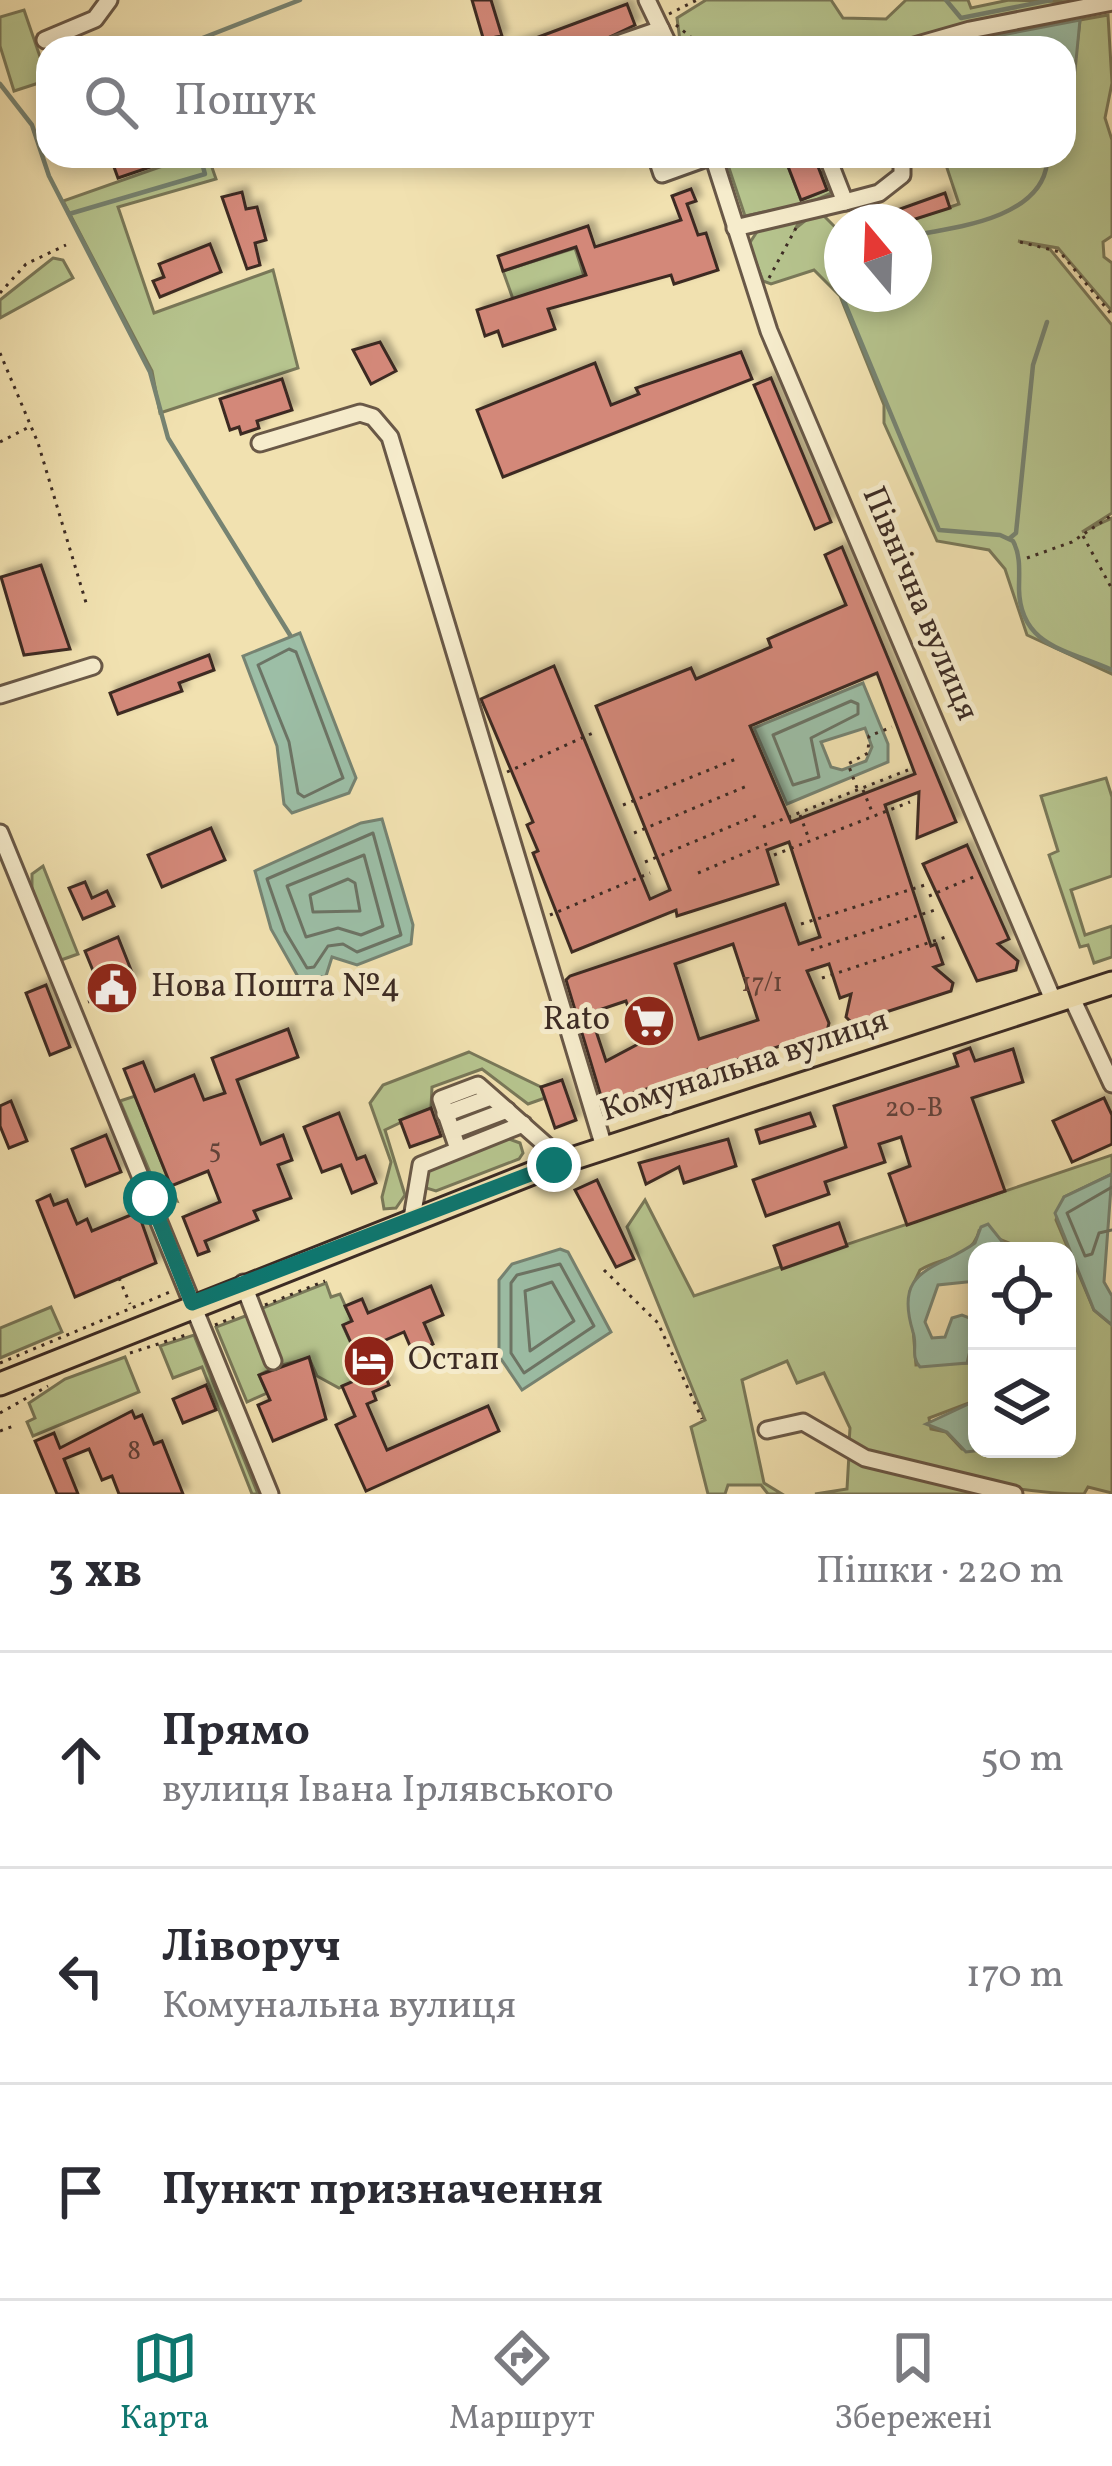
<!DOCTYPE html>
<html lang="uk">
<meta charset="utf-8">
<style>
body{margin:0;font-family:Vollkorn,serif;background:#f2f2f3;color:#2b2b33}
.controls{position:absolute;right:36px;bottom:36px;display:grid;overflow:hidden;border-radius:24px;box-shadow:0 6px 18px #0003}
.controls button{width:108px;height:108px;display:grid;place-items:center;padding:0;border:0;border-bottom:3px solid #e1e1e2;background:#fff;color:#2b2b33;font:60px sans-serif}
.compass{position:absolute;left:824px;top:204px;width:108px;height:108px;border-radius:50%;background:#fff;box-shadow:0 6px 18px #0003;rotate:341deg}
.stop{position:absolute;width:36px;height:36px;margin:-27px;border:9px solid #0f766e;border-radius:50%;background:#fff}
.stop.end{background:#0f766e;border-color:#fff;box-shadow:0 3px 12px #0008}
.list{margin:0;padding:0;list-style:none}
h2{display:flex;justify-content:space-between;align-items:center;height:156px;margin:0;padding:0 48px;font-size:51px}
h2 small{font-size:39px;font-weight:400;color:#7c7c81}
.list li{display:grid;grid-template-columns:78px 1fr auto;gap:36px;align-items:center;box-sizing:border-box;height:216px;padding:0 48px;border-top:3px solid #e1e1e2}
.list b{display:block;font-size:45px;white-space:nowrap}
.list p{margin:0;font-size:39px;white-space:nowrap;color:#7c7c81}
.list em{font-size:39px;font-style:normal;color:#7c7c81}
.icon{flex:none;width:66px;height:66px;fill:none;stroke:currentColor;stroke-width:2;stroke-linecap:round;stroke-linejoin:round}
.map{position:relative;flex:none;width:1112px;height:1494px;overflow:hidden}
.search{position:absolute;background:#fff;box-shadow:0 6px 18px #0003;left:36px;right:36px;top:36px;height:132px;display:flex;align-items:center;gap:30px;box-sizing:border-box;padding:0 42px;border-radius:36px;color:#7c7c81;font-size:45px}
.sheet{height:804px;background:#fff}
nav{display:flex;justify-content:space-around;align-items:center;box-sizing:border-box;height:168px;border-top:3px solid #e1e1e2;background:#fff;font-size:33px;color:#7c7c81}
nav a{display:grid;justify-items:center;gap:6px}
nav .on{color:#0f766e}
.map>svg:first-child{display:block}
.green{fill:#b6c48e;stroke:#797859;stroke-width:3;fill-rule:evenodd}
.water{fill:#9cbea6;stroke:#768372;stroke-width:3;fill-rule:evenodd}
.lines{fill:none;stroke-linecap:round;stroke-linejoin:round}
.shore{stroke:#6c7465;stroke-width:3}
.stream{stroke:#768372;stroke-width:4.5}
.building{fill:#d38879;stroke:#3c2b24;stroke-width:3;fill-rule:evenodd;filter:url(#shadow)}
.minor-casing{stroke:#695847;stroke-width:21}
.major-casing{stroke:#3c2b24;stroke-width:27}
.path{stroke:#3c2b24;stroke-width:3;stroke-dasharray:3 6;stroke-linecap:butt}
.minor{stroke:#f6eccc;stroke-width:15}
.major{stroke:#f1e1b0;stroke-width:21}
.route{stroke:#0f766e;stroke-width:15}
.labels{text-anchor:middle;dominant-baseline:central;stroke-width:10;stroke-linejoin:round;paint-order:stroke}
.number-label{font-size:27px;fill:#624239}
.street-label{font-size:33px;fill:#3c2b24;stroke:#f6eccc}
.poi-label{font-size:33px;fill:#3c2b24;stroke:#f6eccc;text-anchor:start}
</style>
<div class="map">
<svg width="1112" height="1494" viewBox="0 0 1112 1494">
<defs>
<filter id="shadow"><feDropShadow dx="5.5" dy="-5.5" stdDeviation="3" flood-color="#0004"/></filter>
</defs>
<rect width="100%" height="100%" fill="#f1e1b0"/>
<filter id="stains"><feTurbulence type="fractalNoise" baseFrequency=".00167" numOctaves="4"/><feColorMatrix values="0 0 0 0 .2 0 0 0 0 .09 0 0 0 0 .02 0 0 0 .5 -.17"/></filter>
<radialGradient id="worn" r=".72"><stop offset=".6" stop-color="#630" stop-opacity="0"/><stop offset="1" stop-color="#630" stop-opacity=".3"/></radialGradient>
<!-- green -->
<g class="green">
<polygon points="706,0 831,0 843,18 886,19 906,0 968,0 971,8 1009,0 1078,2 952,28 890,48 681,48 677,18"/>
<polygon points="24,10 48,80 14,91 0,46 0,17"/>
<path d="M1108,15L1112,83L1105,118L1112,140V236L1103,242L1104,257L1112,263V311L1058,248L1018,241L1049,248L1112,325V513L1082,532L1112,518V674L1027,635L1005,569L989,550L937,541L884,423V405L840,296L814,270L771,284L763,281L749,244L760,227L800,218L796,228L811,216H824L842,234V294H914V222H906L959,204L943,156H1015C1034,177 1044,156 1064,156L1080,20Z"/>
<polygon points="191,156 208,156 216,179 118,207 154,313 273,270 298,368 160,413 152,371 63,201"/>
<polygon points="725,156 784,156 801,200 826,190 820,173 825,171 831,193 809,203 745,216"/>
<polygon points="575,248 584,276 513,299 503,271"/>
<polygon points="53,258 63,260 73,278 0,318 0,300"/>
<polygon points="1106,778 1112,797 1112,876 1071,890 1085,935 1112,926 1112,957 1094,963 1088,945 1080,947 1049,855 1058,851 1041,796"/>
<polygon points="43,866 78,954 61,960 32,889 32,874"/>
<polygon points="469,1052 541,1087 545,1098 528,1104 482,1069 432,1087 431,1108 385,1130 405,1195 396,1208 384,1209 382,1197 391,1162 370,1103 383,1085"/>
<polygon points="135,1096 177,1201 160,1196 120,1101"/>
<polygon points="506,1138 520,1143 523,1153 519,1159 436,1191 426,1188 426,1171"/>
<path d="M1112,1155V1174L1064,1197L1056,1220L1094,1310L1112,1325V1493L1088,1487L1084,1494C1020,1494 906,1471 849,1444L850,1428L824,1373L797,1383L787,1361L742,1380L764,1483L782,1494H768L761,1485H728L725,1494H708L691,1427L705,1420L627,1227L645,1200L694,1296ZM979,1231L1029,1251H1067V1449H962L946,1432L931,1429L929,1418L977,1400V1338L967,1363L916,1365L910,1291L920,1270C941,1257 972,1259 979,1231Z"/>
<polygon points="326,1283 331,1297 340,1294 352,1321 343,1326 366,1376 339,1388 317,1376 309,1358 282,1365 260,1309"/>
<polygon points="51,1307 62,1332 0,1358 0,1328"/>
<polygon points="248,1315 269,1370 259,1375 267,1393 247,1402 216,1327"/>
<polygon points="194,1335 258,1494 252,1494 202,1367 173,1378 160,1346"/>
<polygon points="125,1357 139,1392 33,1436 27,1422 35,1418 29,1403 65,1379"/>
<polygon points="849,1454 996,1494 815,1494 847,1489"/>
</g>
<!-- water -->
<g class="water">
<polygon points="1080,20 1069,132 1064,146 1064,48 973,48 981,39"/>
<polygon points="300,633 356,778 349,793 292,813 284,804 277,746 243,656"/>
<path d="M863,683L888,744V762L787,804L754,728ZM865,728L872,747L866,761L842,770L831,767L821,742Z"/>
<polygon points="382,819 413,925 411,944 357,965 332,957 326,976 301,982 271,929 255,871 361,823"/>
<polygon points="1112,1174 1104,1282 1112,1296 1112,1325 1094,1310 1055,1213 1064,1197"/>
<path d="M988,1224L1004,1244L1029,1251H977V1281L938,1285L925,1322L932,1338L945,1337L952,1318L962,1315L977,1321L967,1363L920,1367C910,1356 918,1346 913,1332C893,1267 936,1271 975,1243L981,1227Z"/>
<polygon points="560,1249 568,1252 611,1332 522,1390 499,1356 499,1280 512,1264"/>
<polygon points="977,1400 977,1449 983,1450 966,1452 947,1432 926,1424"/>
</g>
<g class="lines">
<!-- shore -->
<g class="shore">
<polygon points="289,649 296,652 343,778 304,797 298,793 289,742 258,665"/>
<polygon points="851,701 858,704 858,714 811,738 819,777 793,785 773,735"/>
<polygon points="373,833 401,935 357,952 343,944 328,946 314,967 307,968 285,931 267,879"/>
<polygon points="364,855 383,926 361,935 338,928 306,937 287,886"/>
<polygon points="348,879 355,883 360,911 313,912 310,895"/>
<polyline points="1112,1187 1067,1213 1085,1256 1092,1254 1099,1233 1112,1230"/>
<polygon points="560,1264 594,1326 524,1373 511,1353 511,1283 517,1275"/>
<polygon points="552,1282 574,1321 530,1351 525,1291"/>
</g>
<!-- stream -->
<g class="stream">
<polyline points="946,0 961,18 1051,0"/>
<polyline points="177,48 300,0"/>
<polyline points="0,84 32,125 49,176 150,372 168,438 290,635"/>
<polyline points="69,214 205,174 200,156"/>
<path d="M914,235C960,227 1041,217 1047,163"/>
<path d="M851,294L844,301L939,530L1000,535L1013,541C1021,556 1019,572 1019,589C1020,646 1067,650 1112,670"/>
<polyline points="1010,538 1016,533 1033,365 1047,322"/>
</g>
</g>
<!-- building -->
<g class="building">
<polygon points="472,0 491,0 502,36 496,37 498,48 486,48"/>
<polygon points="627,4 635,25 595,44 509,48"/>
<polygon points="110,156 177,156 177,158 118,178"/>
<polygon points="784,156 814,156 827,190 801,200"/>
<polygon points="691,189 696,201 687,204 698,235 706,233 718,270 674,284 671,275 548,309 555,329 503,346 498,331 485,336 477,310 586,275 576,247 503,271 498,256 588,226 595,247 681,220 672,196"/>
<polygon points="242,192 246,209 257,207 266,240 255,243 260,265 247,269 222,197"/>
<polygon points="945,193 950,208 906,222 864,222"/>
<polygon points="210,244 221,272 160,297 153,281 164,277 159,264"/>
<polygon points="380,342 396,371 371,384 353,350"/>
<polygon points="741,352 752,379 503,477 477,410 595,363 611,405 639,394 636,388"/>
<polygon points="771,378 831,522 815,529 754,385"/>
<polygon points="282,379 292,410 257,421 259,428 241,434 239,427 230,430 220,399"/>
<path d="M842,547L956,822L917,838L919,792L885,805L931,946L936,944L943,964L934,967L953,983L951,991L852,1023L846,1017L851,994L840,998L829,964L807,971L829,1023L827,1031L603,1103L566,980L570,976L785,904L799,944L820,937L789,842L767,850L778,884L677,916L676,910L572,952L533,853L538,851L527,825L533,822L481,699L554,666L650,899L670,890L596,706L691,668L696,679L771,647L768,639L846,605L825,555ZM877,673L915,774L791,822L750,726ZM733,944L758,1020L699,1039L675,964ZM626,1001L640,1043L606,1061L590,1013Z"/>
<polygon points="41,565 70,649 24,655 1,577"/>
<polygon points="209,655 214,670 179,683 182,691 118,714 110,693"/>
<polygon points="211,828 225,860 162,887 148,855"/>
<polygon points="967,845 1009,939 998,944 1018,961 1016,970 977,981 923,864"/>
<polygon points="85,882 92,898 107,891 114,906 83,919 69,888"/>
<polygon points="118,937 135,980 123,984 126,991 105,1000 85,951"/>
<polygon points="46,985 70,1047 50,1055 26,993"/>
<polygon points="288,1029 298,1057 237,1080 261,1144 283,1135 292,1160 278,1165 291,1198 254,1211 258,1220 205,1241 209,1251 198,1255 183,1217 220,1202 208,1171 171,1186 124,1069 143,1062 155,1091 194,1075 204,1100 225,1093 212,1058"/>
<polygon points="970,1048 975,1061 1013,1049 1023,1082 972,1098 1005,1191 907,1225 889,1174 910,1166 901,1137 879,1144 885,1162 825,1182 829,1194 766,1216 753,1180 846,1147 834,1106 958,1066 954,1054"/>
<polygon points="562,1080 576,1120 555,1128 541,1087"/>
<polygon points="1104,1098 1112,1115 1112,1144 1072,1162 1053,1121"/>
<polygon points="11,1101 27,1141 9,1148 0,1126 0,1106"/>
<polygon points="431,1108 441,1136 410,1147 400,1120"/>
<polygon points="339,1113 357,1159 365,1156 376,1183 352,1193 341,1165 322,1172 304,1127"/>
<polygon points="810,1113 815,1126 760,1143 756,1130"/>
<polygon points="106,1135 121,1172 86,1186 72,1149"/>
<polygon points="728,1139 736,1166 684,1183 679,1167 646,1184 639,1163"/>
<polygon points="597,1180 634,1259 616,1267 575,1190"/>
<polygon points="50,1195 54,1205 67,1200 77,1224 87,1219 92,1231 138,1212 156,1263 75,1297 37,1201"/>
<polygon points="839,1223 847,1246 782,1269 774,1246"/>
<polygon points="431,1286 443,1315 424,1323 433,1344 413,1353 404,1332 372,1346 389,1385 373,1392 376,1400 367,1404 387,1450 488,1406 499,1431 366,1491 336,1425 355,1416 342,1386 366,1376 343,1325 352,1321 345,1306 362,1299 368,1313"/>
<polygon points="309,1357 326,1419 273,1441 258,1405 270,1400 259,1375"/>
<polygon points="206,1385 216,1410 183,1423 173,1399"/>
<polygon points="132,1411 135,1418 142,1415 154,1444 162,1441 183,1494 119,1494 112,1476 102,1480 89,1449 64,1459 78,1494 57,1494 35,1441 54,1433 60,1448"/>
</g>
<g class="lines">
<!-- minor casing -->
<g class="minor-casing">
<g id="minor">
<polyline points="647,0 670,48"/>
<polyline points="45,40 95,19 109,0"/>
<polyline points="606,48 661,29"/>
<polyline points="907,48 970,30 1112,2"/>
<polyline points="656,156 662,174 712,156"/>
<polyline points="713,156 769,331 1054,1002"/>
<polyline points="845,202 879,193 902,175 902,156"/>
<polyline points="735,228 845,202 827,156"/>
<polyline points="260,443 360,413 373,417 390,437 604,1147"/>
<polyline points="0,695 93,666"/>
<polyline points="0,833 270,1494"/>
<polyline points="1071,996 1112,1084"/>
<polyline points="445,1114 491,1097"/>
<polyline points="452,1131 507,1110"/>
<polyline points="458,1149 441,1099 478,1085 564,1161"/>
<polyline points="412,1218 421,1165 523,1124"/>
<polyline points="243,1283 273,1361"/>
<polyline points="767,1430 803,1422 865,1458 1014,1494"/>
</g>
</g>
<!-- major casing -->
<g class="major-casing">
<polyline id="major" points="0,1384 553,1165 1112,983"/>
</g>
<!-- path -->
<g class="path">
<polyline points="669,14 697,0"/>
<polyline points="676,25 704,48"/>
<polyline points="1020,242 1060,252 1112,315"/>
<polyline points="769,278 796,228"/>
<polyline points="0,293 26,264 66,245"/>
<polyline points="0,353 38,443 87,606"/>
<polyline points="0,442 29,427"/>
<polyline points="1083,536 1112,589"/>
<polyline points="1027,558 1072,542 1112,515"/>
<polyline points="507,772 595,732"/>
<polyline points="857,788 848,764 868,753 869,736 892,727"/>
<polyline points="863,790 873,814"/>
<polyline points="623,805 736,759"/>
<polyline points="800,815 809,839"/>
<polyline points="763,827 908,770"/>
<polyline points="634,833 747,786"/>
<polyline points="774,855 910,802"/>
<polyline points="645,862 758,815"/>
<polyline points="698,873 769,843"/>
<polyline points="929,896 978,875"/>
<polyline points="550,915 650,873"/>
<polyline points="801,924 925,885"/>
<polyline points="811,950 935,910"/>
<polyline points="822,978 946,937"/>
<polyline points="88,1002 103,996"/>
<polyline points="604,1270 658,1323 702,1419"/>
<polyline points="119,1278 130,1304"/>
<polyline points="265,1305 325,1281"/>
<polyline points="215,1325 239,1315"/>
<polyline points="130,1353 189,1334"/>
<polyline points="0,1363 170,1292"/>
<polyline points="0,1413 48,1386"/>
<polyline points="0,1431 16,1425"/>
</g>
<!-- minor -->
<use href="#minor" class="minor"/>
<!-- major -->
<use href="#major" class="major"/>
</g>
<g class="lines">
<!-- route -->
<polyline class="route" points="150,1198 192,1303 554,1165"/>
</g>
<!-- icons -->
<defs>
<g id="civic-disc" transform="scale(2.7)"><circle r="9.5" fill="#8f2418" stroke="#f6eccc"/><path d="M-.6-6.5H3V-4.5H.6V-3L4-1V1h2V6H-6V1h2V-1L-.6-3ZM-1.2 2.5V6h2.4V2.5Z" fill="#fff"/></g>
<g id="supermarket-disc" transform="scale(2.7)"><circle r="9.5" fill="#8f2418" stroke="#f6eccc"/><path d="M-6-5.5h2.5l.6 2H6L4.5 2H-2.5L-4.4-4H-6ZM-1.5 3.2a1.3 1.3 0 1 0 .1 0ZM3 3.2a1.3 1.3 0 1 0 .1 0Z" fill="#fff"/></g>
<g id="hotel-disc" transform="scale(2.7)"><circle r="9.5" fill="#8f2418" stroke="#f6eccc"/><path d="M-6-4.5h1.5V1H6V5H4.5V3h-9V5H-6ZM-4 0a1.8 1.8 0 1 1 3.6 0ZM.5 0V-2.5h3Q6-2.5 6 0Z" fill="#fff"/></g>
</defs>
<g fill-rule="evenodd">
<use href="#civic-disc" x="112" y="988"/>
<use href="#supermarket-disc" x="649" y="1021"/>
<use href="#hotel-disc" x="369" y="1361"/>
</g>
<g class="labels">
<!-- number labels -->
<g class="number-label">
<text x="762" y="984">17/1</text>
<text x="914" y="1109">20-В</text>
<text x="215" y="1151">5</text>
<text x="134" y="1452">8</text>
</g>
<!-- street labels -->
<g class="street-label">
<text transform="translate(919 604) rotate(67)">Північна вулиця</text>
<text transform="translate(745 1067) rotate(-18)">Комунальна вулиця</text>
</g>
<!-- poi labels -->
<g class="poi-label">
<text x="151" y="988">Нова Пошта №4</text>
<text x="610" y="1021" text-anchor="end">Rato</text>
<text x="408" y="1361">Остап</text>
</g>
</g>
<rect width="100%" height="100%" filter="url(#stains)"/>
<rect width="100%" height="100%" fill="url(#worn)"/>
</svg>
<div class="controls">
<button><svg class="icon" aria-label="locate" viewBox="0 0 24 24"><circle cx="12" cy="12" r="6"/><path d="M12 2v4M12 18v4M2 12h4M18 12h4"/></svg></button>
<button><svg class="icon" aria-label="layers" viewBox="0 0 24 24"><path d="M12 4l9 5-9 5-9-5zM3 14l9 5 9-5"/></svg></button>
</div>
<svg class="compass" viewBox="-18 -18 36 36"><path d="M0-13l5 13h-10z" fill="#e53935"/><path d="M0 13l5-13h-10z" fill="#7c7c81"/></svg>
<div class="stop" style="left:150px;top:1198px"></div>
<div class="stop end" style="left:554px;top:1165px"></div>
<div class="search"><svg class="icon" aria-label="search" viewBox="0 0 24 24"><circle cx="10" cy="10" r="6"/><path d="M15 15l6 6"/></svg>Пошук</div>
</div>
<section class="sheet">
<h2>3 хв<small>Пішки · 220 m</small></h2>
<ul class="list">
<li><svg class="icon" aria-label="ahead" viewBox="0 0 24 24"><path d="M12 20V5M6 11l6-6 6 6"/></svg><div><b>Прямо</b><p>вулиця Івана Ірлявського</p></div><em>50 m</em></li>
<li><svg class="icon" aria-label="left" viewBox="0 0 24 24"><path d="M17 20v-9H6M10 6l-5 5 5 5"/></svg><div><b>Ліворуч</b><p>Комунальна вулиця</p></div><em>170 m</em></li>
<li><svg class="icon" aria-label="arrive" viewBox="0 0 24 24"><path d="M6 21V4h12l-3 4 3 4H6"/></svg><div><b>Пункт призначення</b></div></li>
</ul>
</section>
<nav>
<a class="on"><svg class="icon" aria-label="map" viewBox="0 0 24 24"><path d="M3 6l6-2 6 2 6-2v14l-6 2-6-2-6 2zM9 4v14M15 6v14"/></svg>Карта</a>
<a><svg class="icon" aria-label="directions" viewBox="0 0 24 24"><path d="M12 3l9 9-9 9-9-9zM9 14v-3h6M13 9l2 2-2 2"/></svg>Маршрут</a>
<a><svg class="icon" aria-label="saved" viewBox="0 0 24 24"><path d="M7 4h10v16l-5-4-5 4z"/></svg>Збережені</a>
</nav>
